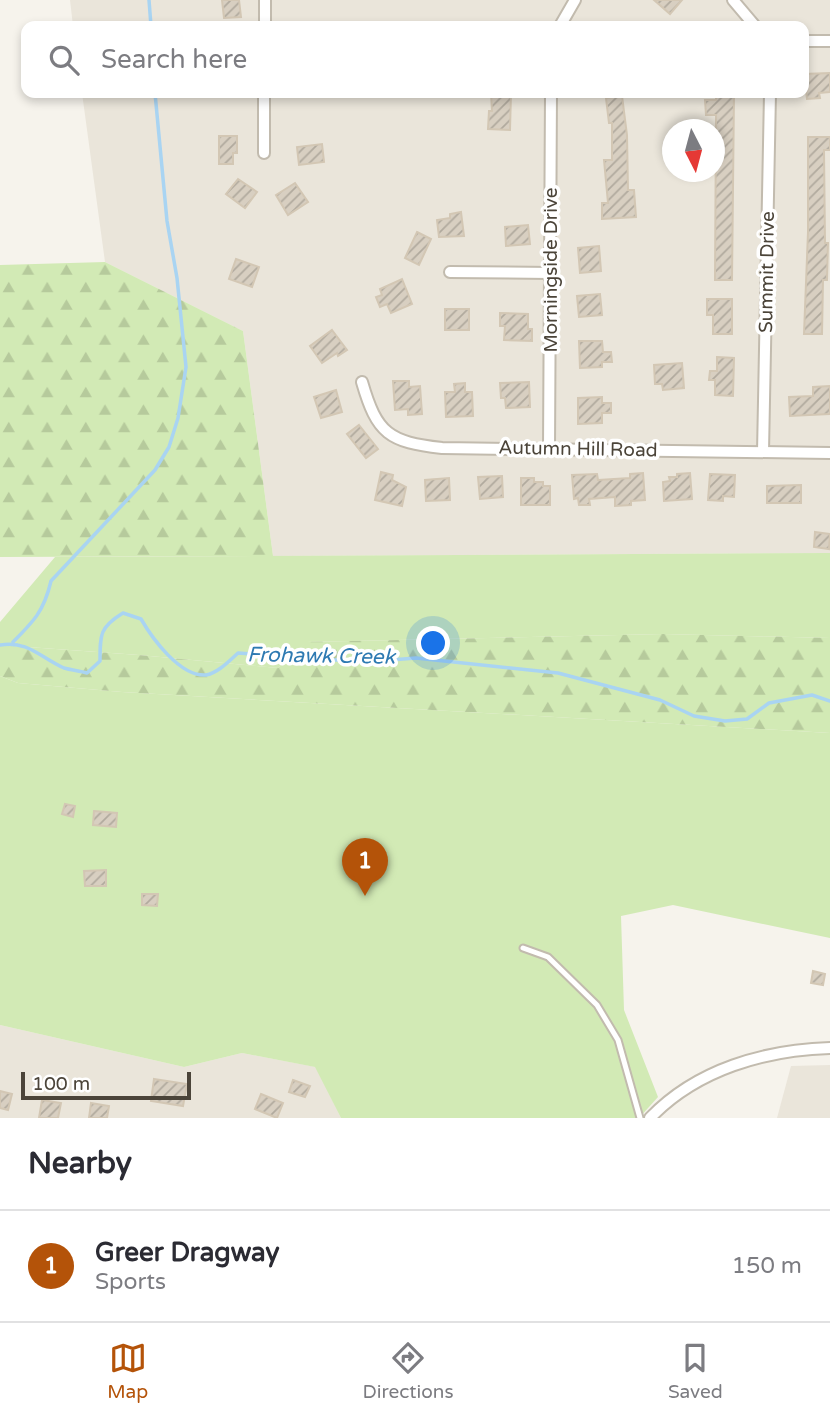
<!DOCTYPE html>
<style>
body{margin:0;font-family:"Varela Round",sans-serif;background:#f2f2f3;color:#2b2b33}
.compass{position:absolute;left:662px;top:119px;width:63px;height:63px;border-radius:50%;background:#fff;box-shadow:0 4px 10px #0003;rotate:174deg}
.scale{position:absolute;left:21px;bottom:18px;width:170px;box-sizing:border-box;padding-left:7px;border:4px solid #4b4439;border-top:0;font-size:19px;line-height:24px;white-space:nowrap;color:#4b4439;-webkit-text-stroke:5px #fff;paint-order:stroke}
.you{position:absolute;left:434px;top:644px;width:24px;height:24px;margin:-18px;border:5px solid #fff;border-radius:50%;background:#1a73e8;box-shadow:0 0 0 10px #1a73e833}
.badge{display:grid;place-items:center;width:46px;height:46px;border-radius:50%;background:#b45309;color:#fff;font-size:23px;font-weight:700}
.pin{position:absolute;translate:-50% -58px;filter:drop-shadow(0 2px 4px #0008)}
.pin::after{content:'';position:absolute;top:37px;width:24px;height:21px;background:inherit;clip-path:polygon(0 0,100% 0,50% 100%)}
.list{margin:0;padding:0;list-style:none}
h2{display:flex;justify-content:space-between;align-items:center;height:91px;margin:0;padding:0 28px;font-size:30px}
h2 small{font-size:23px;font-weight:400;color:#7c7c81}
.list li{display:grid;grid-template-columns:46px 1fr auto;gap:21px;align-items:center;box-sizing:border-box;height:112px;padding:0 28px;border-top:2px solid #e1e1e2}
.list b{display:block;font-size:26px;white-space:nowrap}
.list p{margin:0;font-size:23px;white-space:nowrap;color:#7c7c81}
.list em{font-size:23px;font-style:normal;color:#7c7c81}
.icon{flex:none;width:38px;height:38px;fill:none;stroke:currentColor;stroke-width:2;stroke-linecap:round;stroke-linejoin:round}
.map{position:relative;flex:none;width:830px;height:1118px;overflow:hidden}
.search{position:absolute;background:#fff;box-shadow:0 4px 10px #0003;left:21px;right:21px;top:21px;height:77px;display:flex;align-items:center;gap:18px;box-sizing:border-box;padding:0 24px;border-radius:14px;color:#7c7c81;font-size:26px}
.sheet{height:203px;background:#fff}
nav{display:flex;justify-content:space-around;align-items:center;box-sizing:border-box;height:98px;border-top:2px solid #e1e1e2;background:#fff;font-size:19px;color:#7c7c81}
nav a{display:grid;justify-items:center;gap:4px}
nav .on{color:#b45309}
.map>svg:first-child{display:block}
.residential{fill:#eae5da;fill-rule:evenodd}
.grass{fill:#d2eab5}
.forest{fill:url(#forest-firs)}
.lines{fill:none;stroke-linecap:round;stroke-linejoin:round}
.stream{stroke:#a9d4f2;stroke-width:3.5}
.building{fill:url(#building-hatch);stroke:#d3c7b4;stroke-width:2}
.service-casing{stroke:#c2bbae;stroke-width:9}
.minor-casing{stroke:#c2bbae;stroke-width:14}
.service{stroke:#fff;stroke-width:5}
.minor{stroke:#fff;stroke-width:10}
.labels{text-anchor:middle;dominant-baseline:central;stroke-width:7;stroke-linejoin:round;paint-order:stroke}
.street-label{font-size:19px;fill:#4b4439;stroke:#fff}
.water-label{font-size:21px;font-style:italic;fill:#2e7ab2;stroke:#fff}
</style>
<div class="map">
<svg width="830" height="1118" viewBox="0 0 830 1118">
<defs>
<pattern id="forest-firs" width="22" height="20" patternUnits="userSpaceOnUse" patternTransform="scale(1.75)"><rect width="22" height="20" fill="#d2eab5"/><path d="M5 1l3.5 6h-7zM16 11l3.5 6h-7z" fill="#b6ca9c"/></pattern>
<pattern id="building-hatch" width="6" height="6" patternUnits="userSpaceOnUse" patternTransform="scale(1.75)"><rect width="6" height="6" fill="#d8cfc1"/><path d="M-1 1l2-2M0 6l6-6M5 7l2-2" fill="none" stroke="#b1aa9e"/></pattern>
</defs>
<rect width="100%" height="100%" fill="#f6f3ec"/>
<!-- residential -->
<g class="residential">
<path d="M70,0H830V553L273,556L243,331L105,262L82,93H804V26H73ZM672,130H714V172H672Z"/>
<polygon points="0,1025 184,1067 242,1053 316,1067 341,1118 0,1118"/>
<polygon points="830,1065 830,1118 777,1118 791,1066"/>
</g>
<!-- grass -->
<g class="grass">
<polygon points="830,553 830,638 663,634 307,642 278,668 139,655 0,645 0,622 55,557"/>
<polygon points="0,676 18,683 122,692 830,733 830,938 673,905 621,916 624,1010 658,1097 639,1118 341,1118 315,1067 242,1053 184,1067 0,1025"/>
</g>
<!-- forest -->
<g class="forest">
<polygon points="105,262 243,331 273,556 0,557 0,265"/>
<polygon points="663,634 830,638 830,733 122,692 18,683 0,676 0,645 139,655 278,668 306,642"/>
</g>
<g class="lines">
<!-- stream -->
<g class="stream">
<polyline points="149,0 151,26"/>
<path d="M13,642C34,621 44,611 51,581L155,470L169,447L178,418L186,367L177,278L167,221L155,93"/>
<path d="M0,645C28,640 41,658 64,668C71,670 80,671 87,673L100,661C100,634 100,627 123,613L141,619C152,638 180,677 206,675C218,673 229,661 238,653L365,662L416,658L558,673L660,700L694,716L725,721L747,719L769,703L812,695L830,701"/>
</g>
</g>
<!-- building -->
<g class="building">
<polygon points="222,0 239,0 241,17 224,18"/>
<polygon points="654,0 682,0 670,14"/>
<polygon points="830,73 830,92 819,93 820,98 807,99 806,90 804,91 804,74"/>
<polygon points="491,93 511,93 510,130 488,129 489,111 492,111"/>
<polygon points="716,94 734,94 732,280 715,280 716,115 706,115 705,100 716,100"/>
<polygon points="622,96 627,135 628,190 634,190 636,217 602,219 602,203 608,203 604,160 612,160 612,123 609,123 606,98"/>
<polygon points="219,136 237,136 237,153 233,153 233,164 219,164"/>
<polygon points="808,137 830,137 830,150 824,150 825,243 828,243 827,280 823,280 822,334 804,334 808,232"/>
<polygon points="322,144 324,162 299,165 297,147"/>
<polygon points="238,179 257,192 245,208 226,194"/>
<polygon points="295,183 308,202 288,215 276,195"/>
<polygon points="461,212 464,236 439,237 437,220 450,218 450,214"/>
<polygon points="528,225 530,244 506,246 505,227"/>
<polygon points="417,232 431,239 419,265 405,258"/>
<polygon points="599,246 601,271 580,273 578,248"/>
<polygon points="236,259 259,267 252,287 229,279"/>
<polygon points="402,279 412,304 391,313 387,304 380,307 376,297 382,295 380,289"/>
<polygon points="600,294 602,315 579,317 577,296"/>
<polygon points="707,299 732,299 732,334 713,334 713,315 707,315"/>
<rect x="445" y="309" width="24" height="21"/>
<polygon points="500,313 528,314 528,329 532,329 532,341 504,340 505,326 500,326"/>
<polygon points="332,330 347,350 338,356 337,353 322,363 310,346"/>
<polygon points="579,341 602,341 603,352 611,352 612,362 602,362 602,367 580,368"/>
<polygon points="717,357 734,358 733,396 715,395 715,380 709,380 710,371 717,371"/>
<polygon points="682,363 684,388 663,390 662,384 655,384 654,365"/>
<polygon points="393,381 409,381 409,387 420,386 422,414 408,415 408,409 395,410"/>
<polygon points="529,382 530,407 506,408 505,398 501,398 500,383"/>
<polygon points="465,383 465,392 472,392 473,416 446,417 445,392 455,392 454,384"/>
<polygon points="830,386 830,414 790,416 789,397 813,396 813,387"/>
<polygon points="336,390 342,412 321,418 314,397"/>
<polygon points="602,397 602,403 611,403 611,413 602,413 602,423 578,424 578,398"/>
<polygon points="359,425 378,449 366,458 347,434"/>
<polygon points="381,472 393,475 392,480 406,487 402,506 375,500"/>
<polygon points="643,473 645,500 631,501 631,505 615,506 615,497 589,499 590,505 579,505 578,498 574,499 572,475 597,474 598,480 630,478 630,474"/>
<polygon points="690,473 692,499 664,501 663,482 670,481 669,477 677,477 677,474"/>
<polygon points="710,474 735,475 734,497 723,496 723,501 708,500"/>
<polygon points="502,476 503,497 480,499 478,477"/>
<polygon points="449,478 450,500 426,501 425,480"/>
<polygon points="521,478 534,478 534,482 543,482 543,486 550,486 550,505 521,505"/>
<polygon points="801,485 801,503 767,503 767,486"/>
<polygon points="815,532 830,534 829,549 814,547"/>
<polygon points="65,804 75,806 73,817 62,814"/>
<polygon points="94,811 117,813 116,827 93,825"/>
<polygon points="106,870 106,886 85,886 84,871"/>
<polygon points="142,894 158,894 157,906 142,905"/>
<polygon points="813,971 825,974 823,985 811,983"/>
<polygon points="154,1079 187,1084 183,1106 151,1101"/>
<polygon points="293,1080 310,1086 305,1097 289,1092"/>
<polygon points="0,1091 12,1094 8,1110 0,1108"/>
<polygon points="261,1094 283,1103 277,1118 255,1109"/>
<polygon points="42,1100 61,1103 58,1118 39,1118"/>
<polygon points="91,1103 109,1106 107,1118 89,1118"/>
</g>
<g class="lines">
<!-- service casing -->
<g class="service-casing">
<polyline id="service" points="523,948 548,957 597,1005 618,1040 640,1118"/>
</g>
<!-- minor casing -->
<g class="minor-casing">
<g id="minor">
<polyline points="733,0 755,26"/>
<polyline points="265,26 265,0"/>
<polyline points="560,26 575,0"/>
<polyline points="804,41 830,41"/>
<polyline points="264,153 264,93"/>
<polyline points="450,272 551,273"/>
<path d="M362,382C377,434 389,442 442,448L830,453"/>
<polyline points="549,448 551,93"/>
<polyline points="763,452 770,93"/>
<path d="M650,1118C697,1069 765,1050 830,1048"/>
</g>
</g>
<!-- service -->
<use href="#service" class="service"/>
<!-- minor -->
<use href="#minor" class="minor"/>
</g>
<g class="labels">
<!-- street labels -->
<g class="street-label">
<text transform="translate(551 270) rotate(-90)">Morningside Drive</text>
<text transform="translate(767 272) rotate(-89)">Summit Drive</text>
<text transform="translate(578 449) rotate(1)">Autumn Hill Road</text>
</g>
<!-- water labels -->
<g class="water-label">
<text transform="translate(321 656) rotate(1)">Frohawk Creek</text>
</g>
</g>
</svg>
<svg class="compass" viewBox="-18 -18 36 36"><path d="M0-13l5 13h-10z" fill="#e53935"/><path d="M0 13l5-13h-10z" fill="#7c7c81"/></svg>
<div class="scale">100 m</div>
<div class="you"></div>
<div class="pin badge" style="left:365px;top:896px">1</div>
<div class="search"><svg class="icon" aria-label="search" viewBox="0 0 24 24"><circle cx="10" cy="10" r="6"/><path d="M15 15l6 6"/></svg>Search here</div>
</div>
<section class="sheet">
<h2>Nearby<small></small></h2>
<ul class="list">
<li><span class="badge">1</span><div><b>Greer Dragway</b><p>Sports</p></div><em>150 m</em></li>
</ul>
</section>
<nav>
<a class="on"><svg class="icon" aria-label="map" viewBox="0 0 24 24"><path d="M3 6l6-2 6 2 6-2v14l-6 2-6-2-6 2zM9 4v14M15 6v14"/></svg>Map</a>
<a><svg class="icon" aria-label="directions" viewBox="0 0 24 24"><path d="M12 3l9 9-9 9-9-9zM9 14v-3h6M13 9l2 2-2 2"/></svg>Directions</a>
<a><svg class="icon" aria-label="saved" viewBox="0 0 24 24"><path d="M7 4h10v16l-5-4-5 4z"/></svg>Saved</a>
</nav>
